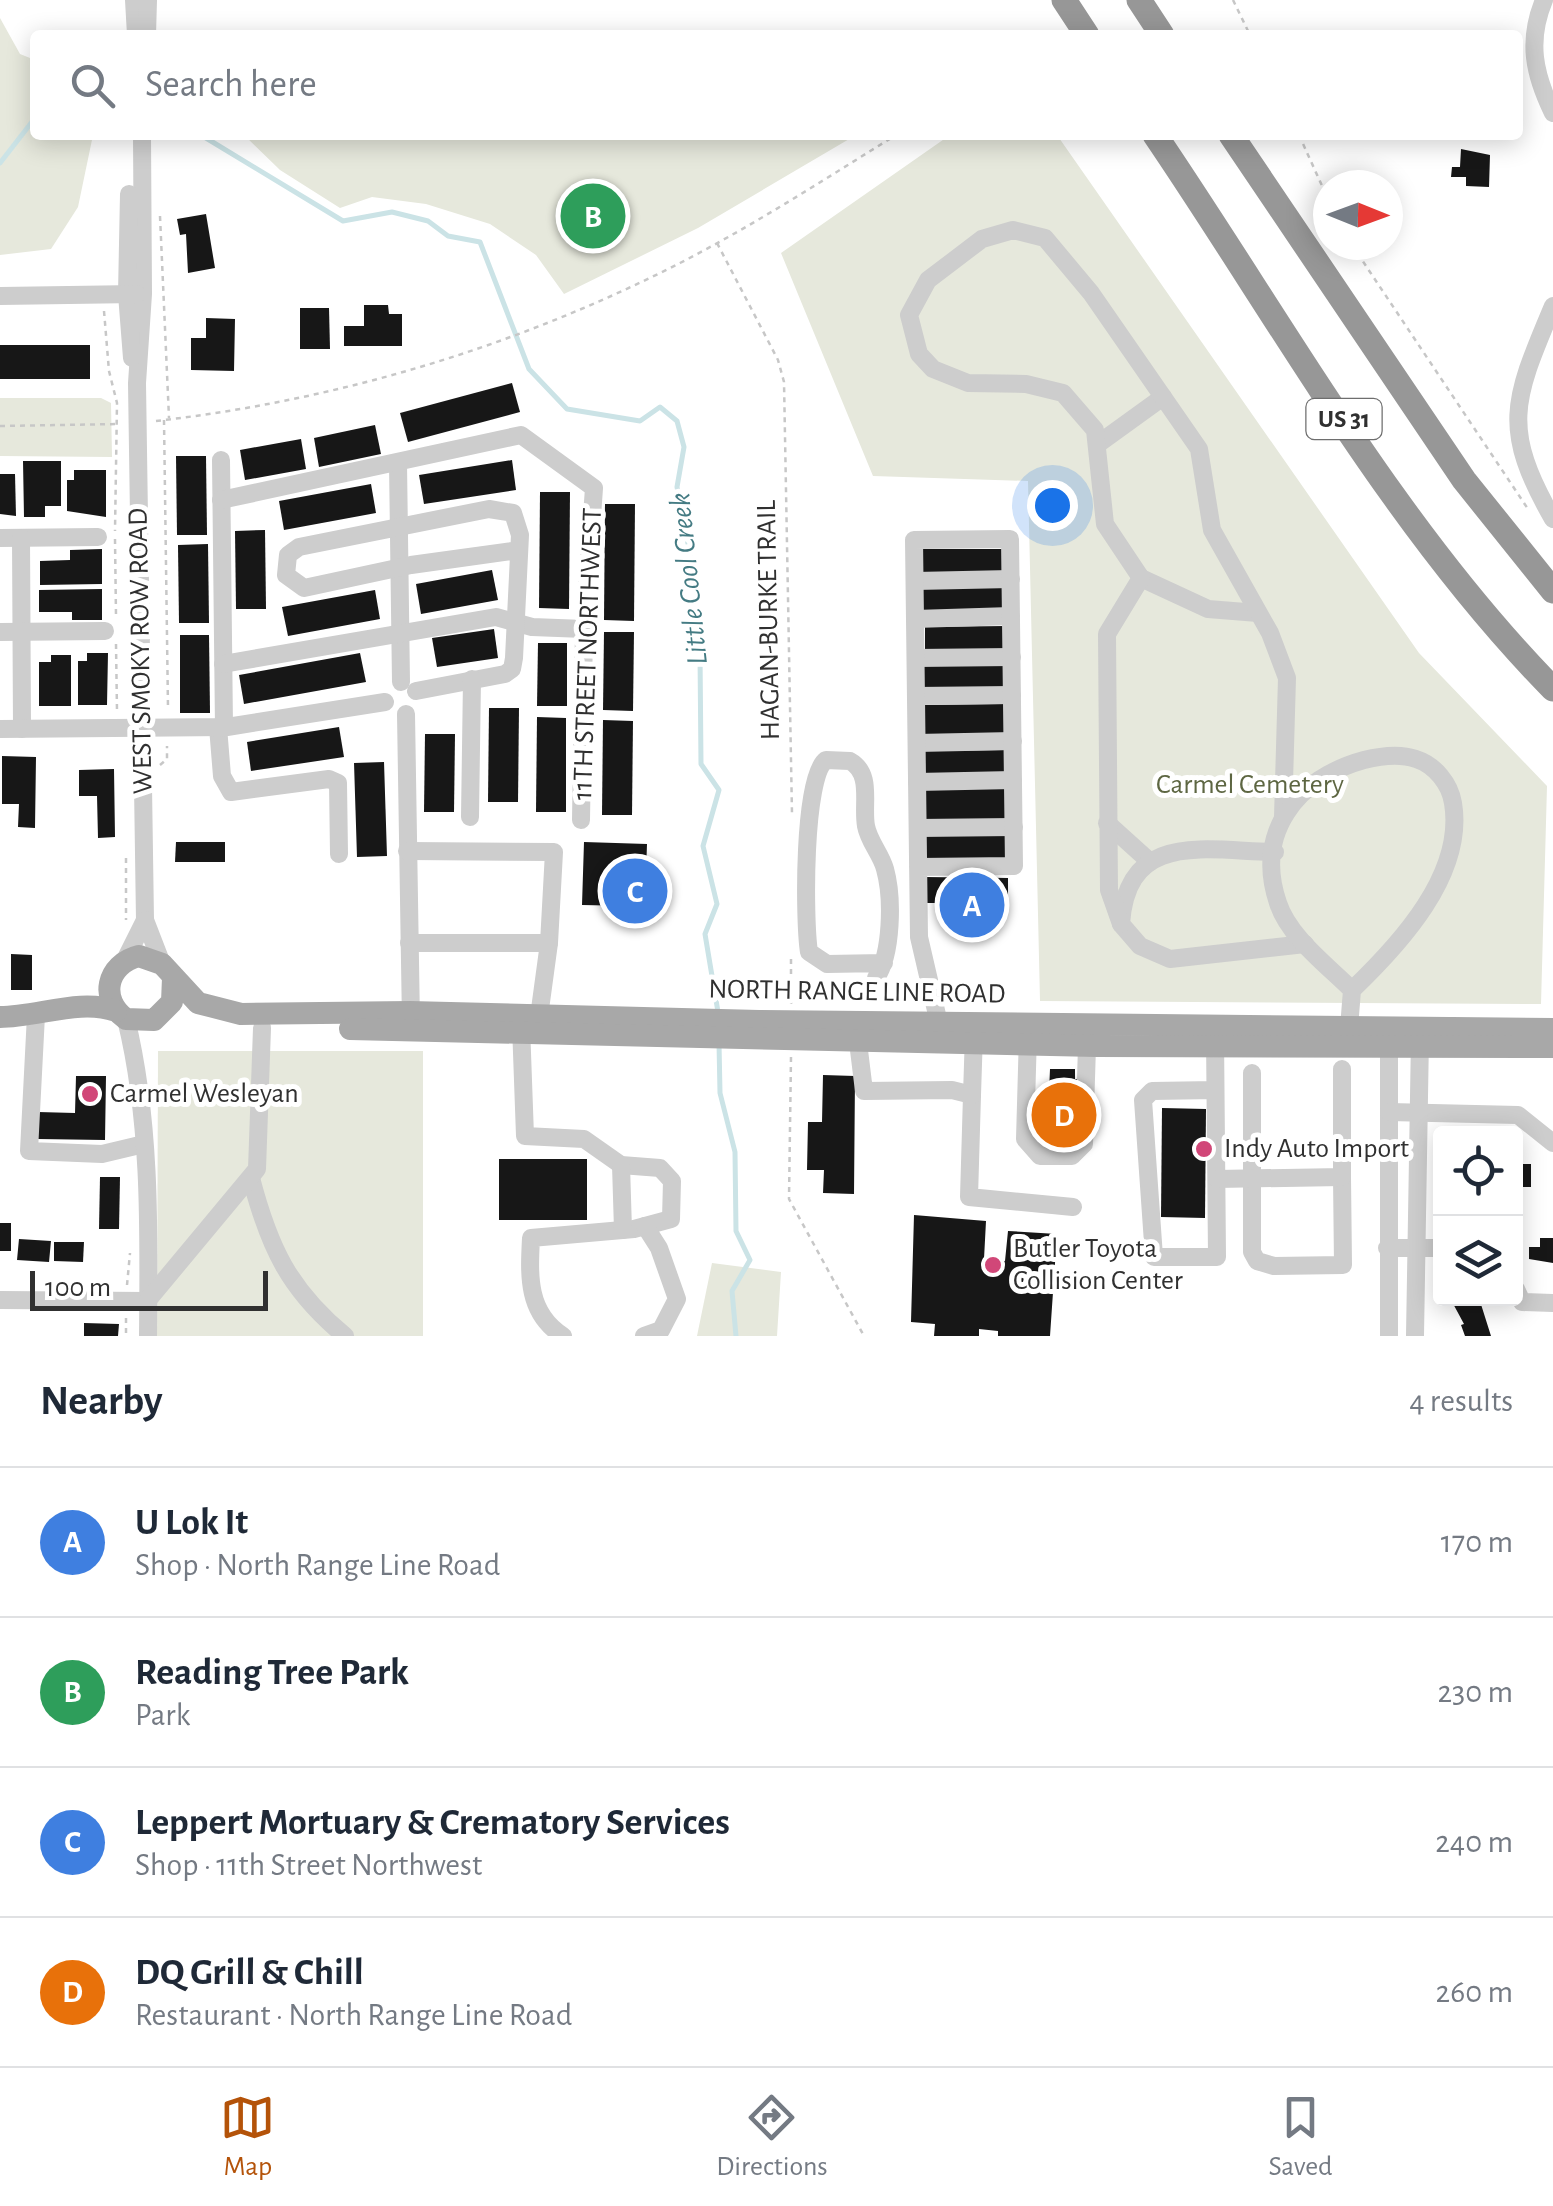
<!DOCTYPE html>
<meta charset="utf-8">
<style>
body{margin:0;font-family:"Alegreya Sans",sans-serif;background:#f2f2f3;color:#1f2937}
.controls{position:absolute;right:30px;bottom:30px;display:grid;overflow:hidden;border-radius:10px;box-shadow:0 5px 25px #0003}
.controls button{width:90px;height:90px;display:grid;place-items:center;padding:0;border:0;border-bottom:2px solid #e0e1e3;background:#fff;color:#1f2937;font:50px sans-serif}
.compass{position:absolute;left:1313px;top:170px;width:90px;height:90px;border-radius:50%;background:#fff;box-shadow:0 5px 25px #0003;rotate:91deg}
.scale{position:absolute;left:30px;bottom:25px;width:238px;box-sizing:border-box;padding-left:10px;border:5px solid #303030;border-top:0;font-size:28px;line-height:35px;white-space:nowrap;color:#303030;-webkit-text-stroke:8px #fff;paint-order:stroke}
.you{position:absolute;left:1052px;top:505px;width:35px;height:35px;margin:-25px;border:8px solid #fff;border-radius:50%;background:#1a73e8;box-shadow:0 0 0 15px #1a73e833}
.badge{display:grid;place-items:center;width:65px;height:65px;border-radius:50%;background:#b45309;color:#fff;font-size:32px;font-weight:700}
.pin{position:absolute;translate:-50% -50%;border:5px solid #fff;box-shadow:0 2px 10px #0006}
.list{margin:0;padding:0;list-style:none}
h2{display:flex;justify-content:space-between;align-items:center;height:130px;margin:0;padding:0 40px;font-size:42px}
h2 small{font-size:32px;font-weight:400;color:#747a83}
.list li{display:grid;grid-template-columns:65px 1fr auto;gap:30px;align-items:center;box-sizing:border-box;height:150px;padding:0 40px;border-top:2px solid #e0e1e3}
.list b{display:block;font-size:38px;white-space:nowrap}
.list p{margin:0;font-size:32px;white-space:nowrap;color:#747a83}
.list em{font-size:32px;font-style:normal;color:#747a83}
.icon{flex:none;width:55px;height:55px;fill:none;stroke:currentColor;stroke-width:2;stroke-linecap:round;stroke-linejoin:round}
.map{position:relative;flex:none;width:1553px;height:1336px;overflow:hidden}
.search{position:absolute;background:#fff;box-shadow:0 5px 25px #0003;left:30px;right:30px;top:30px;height:110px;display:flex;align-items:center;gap:25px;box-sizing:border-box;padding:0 35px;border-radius:10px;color:#747a83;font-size:38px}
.sheet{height:730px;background:#fff}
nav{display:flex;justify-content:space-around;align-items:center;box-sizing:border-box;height:140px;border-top:2px solid #e0e1e3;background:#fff;font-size:28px;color:#747a83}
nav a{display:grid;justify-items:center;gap:5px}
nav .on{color:#b45309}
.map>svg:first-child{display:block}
.green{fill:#e6e8dc}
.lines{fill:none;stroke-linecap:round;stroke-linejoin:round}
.stream{stroke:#cbe3e6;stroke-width:5}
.building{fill:#171717}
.path{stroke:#c7c7c7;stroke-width:2.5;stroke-dasharray:5 5;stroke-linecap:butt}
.minor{stroke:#cdcdcd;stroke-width:18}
.major{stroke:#a8a8a8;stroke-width:22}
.highway{stroke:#979797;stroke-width:25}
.poi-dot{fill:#d14778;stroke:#fff;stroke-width:4}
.labels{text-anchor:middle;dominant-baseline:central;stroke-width:10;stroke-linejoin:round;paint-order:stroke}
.shield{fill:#fff;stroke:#6e6e6e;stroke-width:2.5}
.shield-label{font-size:25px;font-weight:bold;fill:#303030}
.street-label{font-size:28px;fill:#303030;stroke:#fff}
.park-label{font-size:28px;fill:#5d6642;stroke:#fff}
.poi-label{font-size:28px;fill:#303030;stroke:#fff;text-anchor:start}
.water-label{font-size:30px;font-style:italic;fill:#447b83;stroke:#fff}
</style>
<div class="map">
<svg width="1553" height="1336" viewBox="0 0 1553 1336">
<rect width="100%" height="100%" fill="#fff"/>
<!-- green -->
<g class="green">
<polygon points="0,18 20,54 35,60 35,135 93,135 78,207 51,249 0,255"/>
<polygon points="244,135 856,135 698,228 564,294 536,255 490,224 426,204 372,197 340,208 280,170"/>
<polygon points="950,135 1057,135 1419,653 1547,786 1541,1004 1040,1001 1028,481 873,476 781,253"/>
<polygon points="0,398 101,398 111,403 112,457 0,456"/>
<polygon points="158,1051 423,1051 423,1336 157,1336"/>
<polygon points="712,1263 781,1272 777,1336 697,1336"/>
</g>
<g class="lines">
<!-- stream -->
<g class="stream">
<polyline points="201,135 343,221 392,212 428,221 448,236 480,242 529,369 567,409 640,421 660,407 677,421 684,447 677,487 697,590 692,637 700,653 701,764 719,790 703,846 717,904 705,934 718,1012"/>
<polyline points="0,163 35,118"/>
<polyline points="719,1043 720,1093 735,1152 736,1231 750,1260 732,1291 736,1336"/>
</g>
</g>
<!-- building -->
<g class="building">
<polygon points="1461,149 1490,155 1489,187 1466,186 1466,177 1451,177 1452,167 1460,167"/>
<polygon points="206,214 215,268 188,273 186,234 180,235 177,219"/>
<polygon points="364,305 388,305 389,314 402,314 402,346 344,346 344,326 364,326"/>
<polygon points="300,308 329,308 330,349 300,349"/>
<polygon points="206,318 235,319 234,371 191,370 191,338 206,338"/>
<rect x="0" y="345" width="90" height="34"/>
<polygon points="512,383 520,412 408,442 400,413"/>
<polygon points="375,425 381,454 319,467 314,438"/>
<polygon points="301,439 306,469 245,480 240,450"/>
<polygon points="176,456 206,456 207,535 177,535"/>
<polygon points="512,460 516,490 424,504 419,475"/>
<polygon points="23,461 61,461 61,506 45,506 45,517 24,517"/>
<polygon points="74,470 106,470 106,517 67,511 67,480 74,480"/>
<polygon points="0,474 15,474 16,516 0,514"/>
<polygon points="371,484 376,513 284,530 279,501"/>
<polygon points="540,492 570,492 569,609 539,608"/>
<polygon points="605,504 635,504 634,621 604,620"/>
<polygon points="265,530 266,609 236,609 235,531"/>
<polygon points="208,544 209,623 179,623 178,545"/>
<polygon points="102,549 102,584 40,585 40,561 70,560 70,550"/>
<polygon points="923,549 1004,549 1004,572 923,573"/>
<polygon points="492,570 498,600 421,614 416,584"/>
<polygon points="1004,587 1004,611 923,612 923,588"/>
<polygon points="102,589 102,620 72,620 72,612 39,612 39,590"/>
<polygon points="375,590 380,619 288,636 282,607"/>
<polygon points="1005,626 1005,650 925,651 925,627"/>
<polygon points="494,629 498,658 437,667 432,638"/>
<polygon points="604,632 634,632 633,711 603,710"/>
<polygon points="180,635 209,635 210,713 180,713"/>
<polygon points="538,643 567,643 567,706 537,706"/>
<polygon points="87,653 108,653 107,705 78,705 78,661 87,661"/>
<polygon points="360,653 366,682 244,704 239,675"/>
<polygon points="51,655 71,655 71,706 39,706 39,662 51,662"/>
<rect x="924" y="665" width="81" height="23"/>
<polygon points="1005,704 1005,735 924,736 924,705"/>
<polygon points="489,708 519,708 518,802 488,802"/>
<polygon points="537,717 566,718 566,812 536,812"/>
<polygon points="603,720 633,721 632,815 602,815"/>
<polygon points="339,727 344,757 251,771 247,742"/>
<polygon points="425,734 455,734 454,812 424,812"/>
<polygon points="1005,750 1005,774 925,774 925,751"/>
<polygon points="2,756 36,757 35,828 18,827 19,804 2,804"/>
<polygon points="384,762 387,856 357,857 354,763"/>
<polygon points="114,769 115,837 98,838 97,796 79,796 79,770"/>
<polygon points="925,789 1006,789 1006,819 925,820"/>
<polygon points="1006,835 1006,858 925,859 925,836"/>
<polygon points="176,842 225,842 225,862 175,862"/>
<polygon points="584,842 647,844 645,901 632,901 632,906 582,905"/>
<polygon points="925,877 1008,878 1008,910 961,910 961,903 925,903"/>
<polygon points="11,954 32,955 32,990 11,990"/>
<polygon points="1050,1069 1075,1069 1075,1079 1080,1079 1079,1139 1047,1139"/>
<polygon points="823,1075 855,1076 854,1194 823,1193 824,1170 807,1170 808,1122 822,1122"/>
<polygon points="76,1076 106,1076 105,1140 38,1139 38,1112 75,1113"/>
<polygon points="1162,1108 1206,1109 1205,1218 1161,1217"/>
<rect x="499" y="1159" width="88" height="61"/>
<rect x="1516" y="1164" width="15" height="23"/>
<polygon points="100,1177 120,1177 119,1229 99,1229"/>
<polygon points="914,1215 986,1221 984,1259 1005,1261 1008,1231 1057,1234 1050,1336 998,1336 998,1331 979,1329 979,1336 934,1336 935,1324 911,1322"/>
<rect x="0" y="1223" width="11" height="28"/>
<polygon points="1540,1238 1553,1238 1553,1263 1529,1259 1529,1247 1540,1247"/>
<polygon points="19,1239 51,1241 49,1262 17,1260"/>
<polygon points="54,1242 84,1242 83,1262 54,1261"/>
<polygon points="1450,1298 1479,1298 1491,1336 1465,1336 1461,1325 1464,1324"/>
<polygon points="84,1323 119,1324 118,1336 84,1336"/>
</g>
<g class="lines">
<!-- path -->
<g class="path">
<polyline points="1233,0 1250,35"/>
<polyline points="1299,135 1328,199"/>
<polyline points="160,216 169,418"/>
<polyline points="717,243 778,360 784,382 792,814"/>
<polyline points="1352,245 1528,509"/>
<polyline points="104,311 109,371 117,403 115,531"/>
<polyline points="164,420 168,708"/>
<path d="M156,421C339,400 515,347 680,263C754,225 825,179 896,135"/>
<polyline points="0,426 118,424"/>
<polyline points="115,539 116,616"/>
<polyline points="116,644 117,711"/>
<polyline points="160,765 167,759 167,746"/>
<polyline points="126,858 126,920"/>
<polyline points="791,1004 791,957"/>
<polyline points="791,1057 789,1199 864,1336"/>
<polyline points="127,1285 130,1253"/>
<polyline points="126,1318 126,1336"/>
</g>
<!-- minor -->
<g class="minor">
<polyline points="134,0 136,35"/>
<path d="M1544,0C1527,41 1534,74 1553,113"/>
<polyline points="147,35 148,0"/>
<polyline points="142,135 143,294 137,383 145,920 162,964"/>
<polyline points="129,194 127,294 132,358"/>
<polyline points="0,296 137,294"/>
<path d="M1553,306C1514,399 1500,427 1553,519"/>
<polyline points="1098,444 1163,397"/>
<polyline points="221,460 224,727"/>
<polyline points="398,463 401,682"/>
<polyline points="221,500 521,435 594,488 584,629 581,820"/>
<polyline points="0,538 98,537"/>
<polyline points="21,538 22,729"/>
<polyline points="1141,578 1208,609 1258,613"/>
<polyline points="915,581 1011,579"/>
<polyline points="915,619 1011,616"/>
<polyline points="0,632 105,631"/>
<polyline points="916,658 1012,657"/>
<polyline points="223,664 496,617 532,627 584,629"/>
<polyline points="416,691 505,674 512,669 514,658 520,535 513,513 489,509 299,547 288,555 286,575 304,588 411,565 519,550"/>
<polyline points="916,696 1012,695"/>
<polyline points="406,714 411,1023"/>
<polyline points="218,727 222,776 231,792 329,779 338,783 339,854"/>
<polyline points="0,729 227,727 385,702"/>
<polyline points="917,743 1013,741"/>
<polyline points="917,782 1013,780"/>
<polyline points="470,817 472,679"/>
<polyline points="1107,823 1148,860"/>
<polyline points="918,828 1014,827"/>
<polyline points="407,851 554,852 549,943 538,1024"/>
<path d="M1275,852C1206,851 1127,830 1121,924L1140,946L1170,959L1305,944"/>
<polyline points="918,867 1014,866 1010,539 914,540 919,937 941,1032"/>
<polyline points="1121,924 1109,890 1107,634 1141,578 1105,524 1095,430 1063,393 1026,384 968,383 933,369 919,354 909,315 928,280 982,239 1013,230 1045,238 1091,293 1199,449 1212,530 1270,633 1287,678 1283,817"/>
<polyline points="409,943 549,943"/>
<polyline points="124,962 145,920"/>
<path d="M876,978C892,954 893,898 885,869C881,854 869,842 866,826C862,804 873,774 850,761L826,760C803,776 804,920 809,952L827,964L884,963"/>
<polyline points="36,1015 29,1151 102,1154 144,1144"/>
<path d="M126,1019C151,1121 149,1231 148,1336"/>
<path d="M521,1025L525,1136L584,1139L621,1165L660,1168L672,1181L671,1219L634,1229L531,1238C529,1276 527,1313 563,1336"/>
<path d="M1349,1028L1352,990C1400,944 1465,874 1453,803C1450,784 1435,765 1416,759C1399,753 1380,756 1364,760C1297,778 1254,833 1278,903C1289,937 1327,965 1352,990"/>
<polyline points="1028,1034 1025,1139 1040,1156 1072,1156 1084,1144 1087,1046"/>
<polyline points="1389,1035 1389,1336"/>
<polyline points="858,1042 864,1091 952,1090 972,1095 969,1197 1073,1207"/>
<polyline points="1252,1073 1252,1252 1257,1261 1274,1266 1343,1265 1342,1177"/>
<polyline points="1215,1090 1152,1091 1143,1100 1154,1257 1217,1257 1215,1036"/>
<polyline points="972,1095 974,1033"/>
<polyline points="1389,1112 1518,1115 1553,1143"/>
<polyline points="621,1165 623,1230"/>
<path d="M251,1178C269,1247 289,1290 345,1336"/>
<polyline points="1217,1179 1342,1177 1342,1069"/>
<polyline points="1387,1248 1440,1248"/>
<polyline points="1516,1289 1522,1302 1553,1303"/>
<polyline points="0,1300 148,1301"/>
<polyline points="148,1300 257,1169 262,1028"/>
<polyline points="644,1336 661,1330 677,1299 659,1248 645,1226"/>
<polyline points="1415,1336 1420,1037"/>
</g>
<!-- major -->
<g class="major">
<path d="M173,978L172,1002L154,1020L126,1019C99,1000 106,964 139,956L162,964L198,1003L241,1014L410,1012L759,1021L1553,1029"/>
<path d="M0,1017C38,1017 80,998 116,1011"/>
<polyline points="350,1029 1097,1046 1553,1047"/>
</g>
<!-- highway -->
<g class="highway">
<polyline points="1064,0 1087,35"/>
<polyline points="1139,0 1162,35"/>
<path d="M1155,135C1282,322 1394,527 1553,689"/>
<polyline points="1231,135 1464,480 1553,591"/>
</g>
</g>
<!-- markers -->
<g class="poi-dot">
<circle cx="90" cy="1094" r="10"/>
<circle cx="1204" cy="1149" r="10"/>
<circle cx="993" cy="1265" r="10"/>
</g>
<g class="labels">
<!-- shield labels -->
<rect class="shield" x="1306.5" y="399" width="75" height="40" rx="8"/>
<g class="shield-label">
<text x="1344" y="419">US 31</text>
</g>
<!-- street labels -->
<g class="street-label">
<text transform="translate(769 620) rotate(-91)">HAGAN-BURKE TRAIL</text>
<text transform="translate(141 651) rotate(-91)">WEST SMOKY ROW ROAD</text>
<text transform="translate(588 654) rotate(-88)">11TH STREET NORTHWEST</text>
<text transform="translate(857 992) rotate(1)">NORTH RANGE LINE ROAD</text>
</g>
<!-- park labels -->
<g class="park-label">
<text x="1250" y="785">Carmel Cemetery</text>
</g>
<!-- poi labels -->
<g class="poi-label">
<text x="110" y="1094">Carmel Wesleyan</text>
<text x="1224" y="1149">Indy Auto Import</text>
<text x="1013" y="1249">Butler Toyota<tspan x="1013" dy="32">Collision Center</tspan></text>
</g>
<!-- water labels -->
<g class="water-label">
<text transform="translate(689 579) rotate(-96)">Little Cool Creek</text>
</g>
</g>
</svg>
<div class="controls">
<button><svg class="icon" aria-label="locate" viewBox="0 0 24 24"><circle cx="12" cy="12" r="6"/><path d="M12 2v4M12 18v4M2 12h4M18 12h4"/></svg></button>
<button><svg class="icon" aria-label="layers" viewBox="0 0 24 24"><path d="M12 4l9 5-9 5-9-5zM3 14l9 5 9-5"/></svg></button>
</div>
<svg class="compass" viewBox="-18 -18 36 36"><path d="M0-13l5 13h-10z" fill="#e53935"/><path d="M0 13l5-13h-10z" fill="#747a83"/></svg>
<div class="scale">100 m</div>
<div class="you"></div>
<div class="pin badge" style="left:972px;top:905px;background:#3f7fe0">A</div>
<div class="pin badge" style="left:593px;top:216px;background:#2e9e5b">B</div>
<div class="pin badge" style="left:635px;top:891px;background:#3f7fe0">C</div>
<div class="pin badge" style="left:1064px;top:1115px;background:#e8710a">D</div>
<div class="search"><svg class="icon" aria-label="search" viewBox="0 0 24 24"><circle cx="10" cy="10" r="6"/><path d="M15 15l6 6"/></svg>Search here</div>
</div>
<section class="sheet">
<h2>Nearby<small>4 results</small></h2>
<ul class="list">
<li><span class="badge" style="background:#3f7fe0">A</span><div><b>U Lok It</b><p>Shop · North Range Line Road</p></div><em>170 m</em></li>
<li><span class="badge" style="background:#2e9e5b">B</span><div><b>Reading Tree Park</b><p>Park</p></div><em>230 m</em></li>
<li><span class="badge" style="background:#3f7fe0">C</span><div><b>Leppert Mortuary &amp; Crematory Services</b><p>Shop · 11th Street Northwest</p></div><em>240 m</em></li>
<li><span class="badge" style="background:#e8710a">D</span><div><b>DQ Grill &amp; Chill</b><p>Restaurant · North Range Line Road</p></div><em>260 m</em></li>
</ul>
</section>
<nav>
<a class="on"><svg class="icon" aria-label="map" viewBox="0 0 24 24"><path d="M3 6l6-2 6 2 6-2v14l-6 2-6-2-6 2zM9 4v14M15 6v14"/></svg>Map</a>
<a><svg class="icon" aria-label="directions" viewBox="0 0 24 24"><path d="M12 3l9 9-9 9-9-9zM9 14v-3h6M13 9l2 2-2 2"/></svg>Directions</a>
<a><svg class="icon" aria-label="saved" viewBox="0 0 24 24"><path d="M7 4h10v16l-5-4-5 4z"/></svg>Saved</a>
</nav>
